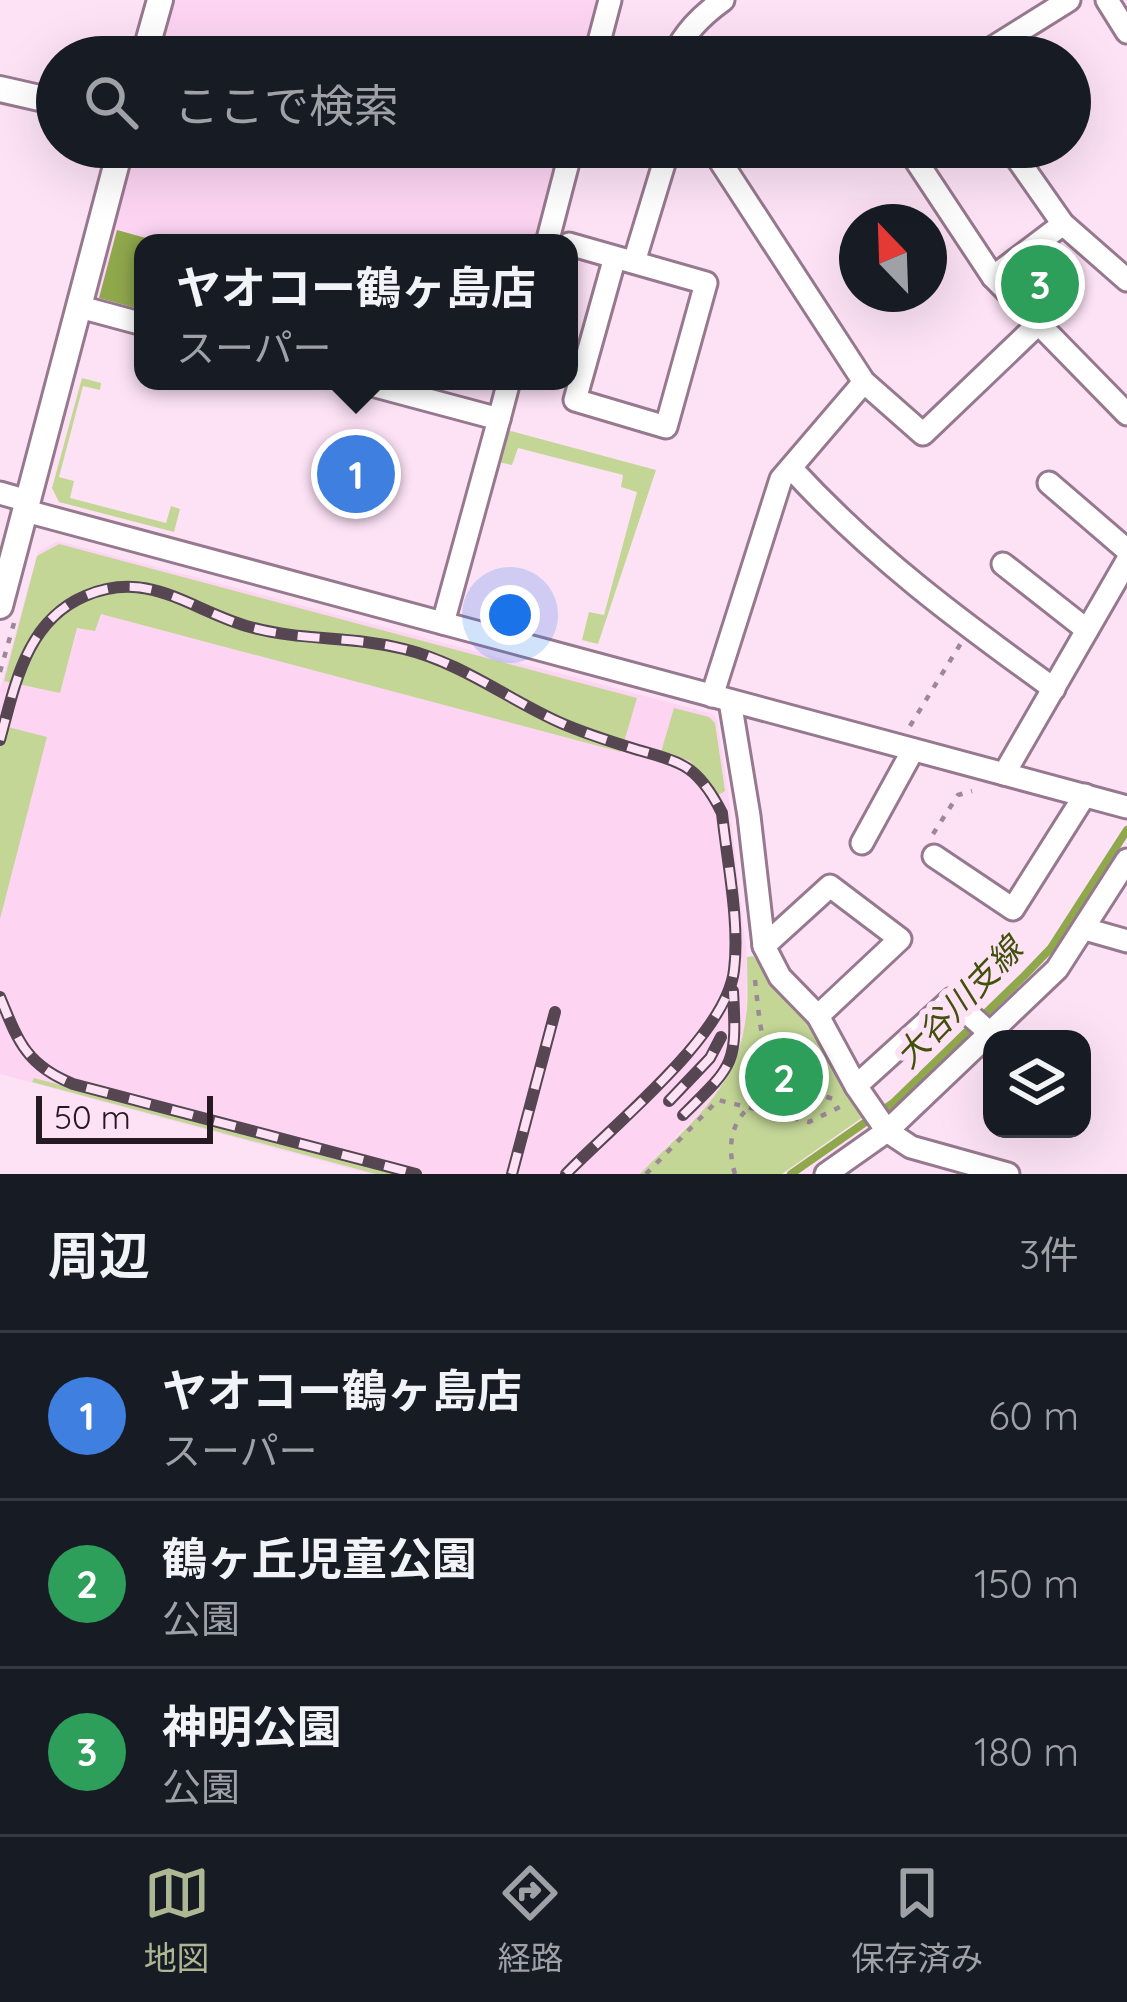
<!DOCTYPE html>
<html lang="ja">
<meta charset="utf-8">
<style>
body{margin:0;font-family:Quicksand,"Noto Sans JP",sans-serif;background:#20242c;color:#f1f3f6}
.controls{position:absolute;right:36px;bottom:36px;display:grid;overflow:hidden;border-radius:24px;box-shadow:0 12px 48px #0002}
.controls button{width:108px;height:108px;display:grid;place-items:center;padding:0;border:0;border-bottom:3px solid #363941;background:#171b24;color:#f1f3f6;font:60px sans-serif}
.compass{position:absolute;left:839px;top:204px;width:108px;height:108px;border-radius:50%;background:#171b24;box-shadow:0 12px 48px #0002;rotate:337deg}
.scale{position:absolute;left:36px;bottom:30px;width:177px;box-sizing:border-box;padding-left:12px;border:6px solid #251922;border-top:0;font-size:33px;line-height:42px;white-space:nowrap;color:#251922;-webkit-text-stroke:9px #fde2f6;paint-order:stroke}
.you{position:absolute;left:510px;top:615px;width:42px;height:42px;margin:-30px;border:9px solid #fff;border-radius:50%;background:#1a73e8;box-shadow:0 0 0 18px #1a73e833}
.badge{display:grid;place-items:center;width:78px;height:78px;border-radius:50%;background:#adb793;color:#fff;font-size:39px;font-weight:700}
.pin{position:absolute;translate:-50% -50%;border:6px solid #fff;box-shadow:0 3px 12px #0006}
.popup{position:absolute;left:134px;top:234px;width:444px;height:156px;box-sizing:border-box;display:grid;place-content:center;border-radius:24px;background:#171b24;filter:drop-shadow(0 3px 9px #0005);font-size:39px;white-space:nowrap;color:#9ea1a6}
.popup b{font-size:45px;color:#f1f3f6}
.popup::after{content:'';position:absolute;left:50%;top:100%;margin-left:-24px;border:24px solid transparent;border-top-color:#171b24}
.list{margin:0;padding:0;list-style:none}
h2{display:flex;justify-content:space-between;align-items:center;height:156px;margin:0;padding:0 48px;font-size:51px}
h2 small{font-size:39px;font-weight:400;color:#9ea1a6}
.list li{display:grid;grid-template-columns:78px 1fr auto;gap:36px;align-items:center;box-sizing:border-box;height:168px;padding:0 48px;border-top:3px solid #363941}
.list b{display:block;font-size:45px;white-space:nowrap}
.list p{margin:0;font-size:39px;white-space:nowrap;color:#9ea1a6}
.list em{font-size:39px;font-style:normal;color:#9ea1a6}
.icon{flex:none;width:66px;height:66px;fill:none;stroke:currentColor;stroke-width:2;stroke-linecap:round;stroke-linejoin:round}
.map{position:relative;flex:none;width:1127px;height:1174px;overflow:hidden}
.search{position:absolute;background:#171b24;box-shadow:0 12px 48px #0002;left:36px;right:36px;top:36px;height:132px;display:flex;align-items:center;gap:30px;box-sizing:border-box;padding:0 42px;border-radius:66px;color:#9ea1a6;font-size:45px}
.sheet{height:660px;background:#171b24}
nav{display:flex;justify-content:space-around;align-items:center;box-sizing:border-box;height:168px;border-top:3px solid #363941;background:#171b24;font-size:33px;color:#9ea1a6}
nav a{display:grid;justify-items:center;gap:6px}
nav .on{color:#adb793}
.map>svg:first-child{display:block}
.built{fill:#fdd5f3}
.green{fill:#c3d696}
.water{fill:#90a84c}
.lines{fill:none;stroke-linecap:round;stroke-linejoin:round}
.stream{stroke:#90a84c;stroke-width:8}
.minor-casing{stroke:#97798f;stroke-width:27}
.tertiary-casing{stroke:#97798f;stroke-width:30}
.path{stroke:#9c8897;stroke-width:4.5;stroke-dasharray:6 9;stroke-linecap:butt}
.minor{stroke:#fff;stroke-width:21}
.tertiary{stroke:#fff;stroke-width:24}
.rail-casing{stroke:#564652;stroke-width:12}
.rail{stroke:#fde2f6;stroke-width:8;stroke-dasharray:22;stroke-linecap:butt}
.labels{text-anchor:middle;dominant-baseline:central;stroke-width:12;stroke-linejoin:round;paint-order:stroke}
.water-label{font-size:33px;font-style:italic;fill:#41500b;stroke:#fde2f6}
</style>
<div class="map">
<svg width="1127" height="1174" viewBox="0 0 1127 1174">
<rect width="100%" height="100%" fill="#fde2f6"/>
<!-- built -->
<g class="built">
<polygon points="161,0 610,0 595,57 146,57"/>
<polygon points="122,147 572,147 547,243 143,243 143,324 80,307"/>
<polygon points="58,541 713,714 717,720 728,790 747,957 746,1022 736,1063 720,1092 640,1174 370,1174 0,1074 0,689 38,552"/>
</g>
<!-- green -->
<g class="green">
<polygon points="1036,253 1073,292 1044,318 1007,276"/>
<polygon points="82,378 101,383 100,390 83,386 59,477 74,481 70,498 166,523 171,506 180,509 174,532 59,502 52,488"/>
<polygon points="503,429 656,470 598,644 582,640 589,612 604,615 637,492 621,487 623,475 518,448 512,465 498,462 470,567 465,566"/>
<polygon points="59,544 637,698 621,752 101,614 95,631 77,628 60,693 4,681 37,556"/>
<polygon points="674,708 709,717 715,723 725,791 718,795 690,761 661,752"/>
<polygon points="0,725 47,737 0,919"/>
<path d="M753,956L777,988L807,1017L863,1117L782,1174H640C686,1127 735,1092 745,1023C749,1002 747,979 747,957Z"/>
<polygon points="34,1078 397,1174 376,1174 32,1082"/>
</g>
<!-- water -->
<polygon class="water" points="117,230 164,243 143,243 143,310 99,298"/>
<g class="lines">
<!-- stream -->
<polyline class="stream" points="791,1174 893,1103 1024,976 1051,948 1127,830"/>
<!-- minor casing -->
<g class="minor-casing">
<g id="minor">
<polyline points="1107,0 1127,32"/>
<polyline points="595,57 610,0"/>
<path d="M673,57C685,32 701,16 723,0"/>
<polyline points="978,57 1069,0"/>
<polyline points="711,147 864,382 923,434 1037,325"/>
<polyline points="907,147 993,277 1127,414"/>
<polyline points="1009,147 1063,224 1127,280"/>
<polyline points="547,243 572,147"/>
<path d="M569,244C615,257 661,270 706,283L666,427L575,400L615,257"/>
<polyline points="634,262 669,147"/>
<polyline points="993,277 1063,224"/>
<polyline points="80,307 143,324"/>
<polyline points="357,381 499,419 443,623"/>
<polyline points="499,419 509,381"/>
<path d="M791,468C872,556 957,619 1054,689"/>
<polyline points="1049,483 1127,550"/>
<polyline points="0,493 28,501"/>
<polyline points="26,511 1127,807"/>
<polyline points="1003,564 1087,630"/>
<polyline points="712,696 781,479 864,382"/>
<polyline points="730,701 749,816 764,946 780,977 818,1016 856,1086 887,1131 911,1147 1008,1174"/>
<polyline points="1004,774 1127,561"/>
<polyline points="862,843 913,750"/>
<polyline points="934,856 1013,909 1085,795"/>
<polyline points="1085,929 1127,941"/>
<polyline points="764,946 830,886 900,939 818,1016"/>
<polyline points="856,1086 952,999 991,1034"/>
<polyline points="826,1174 887,1131 1057,969 1127,860"/>
</g>
</g>
<!-- tertiary casing -->
<g class="tertiary-casing">
<g id="tertiary">
<polyline points="144,57 160,0"/>
<polyline points="0,89 57,102"/>
<polyline points="0,606 121,147"/>
</g>
</g>
<!-- path -->
<g class="path">
<polyline points="0,672 14,623"/>
<polyline points="910,726 961,643"/>
<polyline points="933,834 958,795 972,791"/>
<path d="M755,980C763,1051 761,1078 837,1100"/>
<polyline points="646,1174 718,1100 809,1122 844,1105"/>
<path d="M735,1174C720,1123 749,1097 795,1084"/>
</g>
<!-- minor -->
<use href="#minor" class="minor"/>
<!-- tertiary -->
<use href="#tertiary" class="tertiary"/>
<!-- rail casing -->
<g class="rail-casing">
<g id="rail">
<path d="M0,740C15,685 26,621 85,596C150,568 191,611 250,627C300,641 354,636 404,649C462,663 507,699 561,723C586,734 612,742 638,750C652,754 669,758 682,765C700,774 713,795 722,813C727,862 740,922 734,970C727,1035 613,1125 566,1174"/>
<path d="M0,997C18,1041 26,1065 73,1084L416,1174"/>
<polyline points="669,1101 710,1058 721,1037"/>
<path d="M683,1115C735,1064 737,1064 733,991"/>
<polyline points="512,1174 555,1012"/>
</g>
</g>
<!-- rail -->
<use href="#rail" class="rail"/>
</g>
<g class="labels">
<!-- water labels -->
<g class="water-label">
<text transform="translate(958 1002) rotate(-46)">大谷川支線</text>
</g>
</g>
</svg>
<div class="controls">
<button><svg class="icon" aria-label="layers" viewBox="0 0 24 24"><path d="M12 4l9 5-9 5-9-5zM3 14l9 5 9-5"/></svg></button>
</div>
<svg class="compass" viewBox="-18 -18 36 36"><path d="M0-13l5 13h-10z" fill="#e53935"/><path d="M0 13l5-13h-10z" fill="#9ea1a6"/></svg>
<div class="scale">50 m</div>
<div class="you"></div>
<div class="pin badge" style="left:356px;top:474px;background:#3f7fe0">1</div>
<div class="popup"><b>ヤオコー鶴ヶ島店</b>スーパー</div>
<div class="pin badge" style="left:784px;top:1077px;background:#2e9e5b">2</div>
<div class="pin badge" style="left:1040px;top:284px;background:#2e9e5b">3</div>
<div class="search"><svg class="icon" aria-label="search" viewBox="0 0 24 24"><circle cx="10" cy="10" r="6"/><path d="M15 15l6 6"/></svg>ここで検索</div>
</div>
<section class="sheet">
<h2>周辺<small>3件</small></h2>
<ul class="list">
<li><span class="badge" style="background:#3f7fe0">1</span><div><b>ヤオコー鶴ヶ島店</b><p>スーパー</p></div><em>60 m</em></li>
<li><span class="badge" style="background:#2e9e5b">2</span><div><b>鶴ヶ丘児童公園</b><p>公園</p></div><em>150 m</em></li>
<li><span class="badge" style="background:#2e9e5b">3</span><div><b>神明公園</b><p>公園</p></div><em>180 m</em></li>
</ul>
</section>
<nav>
<a class="on"><svg class="icon" aria-label="map" viewBox="0 0 24 24"><path d="M3 6l6-2 6 2 6-2v14l-6 2-6-2-6 2zM9 4v14M15 6v14"/></svg>地図</a>
<a><svg class="icon" aria-label="directions" viewBox="0 0 24 24"><path d="M12 3l9 9-9 9-9-9zM9 14v-3h6M13 9l2 2-2 2"/></svg>経路</a>
<a><svg class="icon" aria-label="saved" viewBox="0 0 24 24"><path d="M7 4h10v16l-5-4-5 4z"/></svg>保存済み</a>
</nav>
